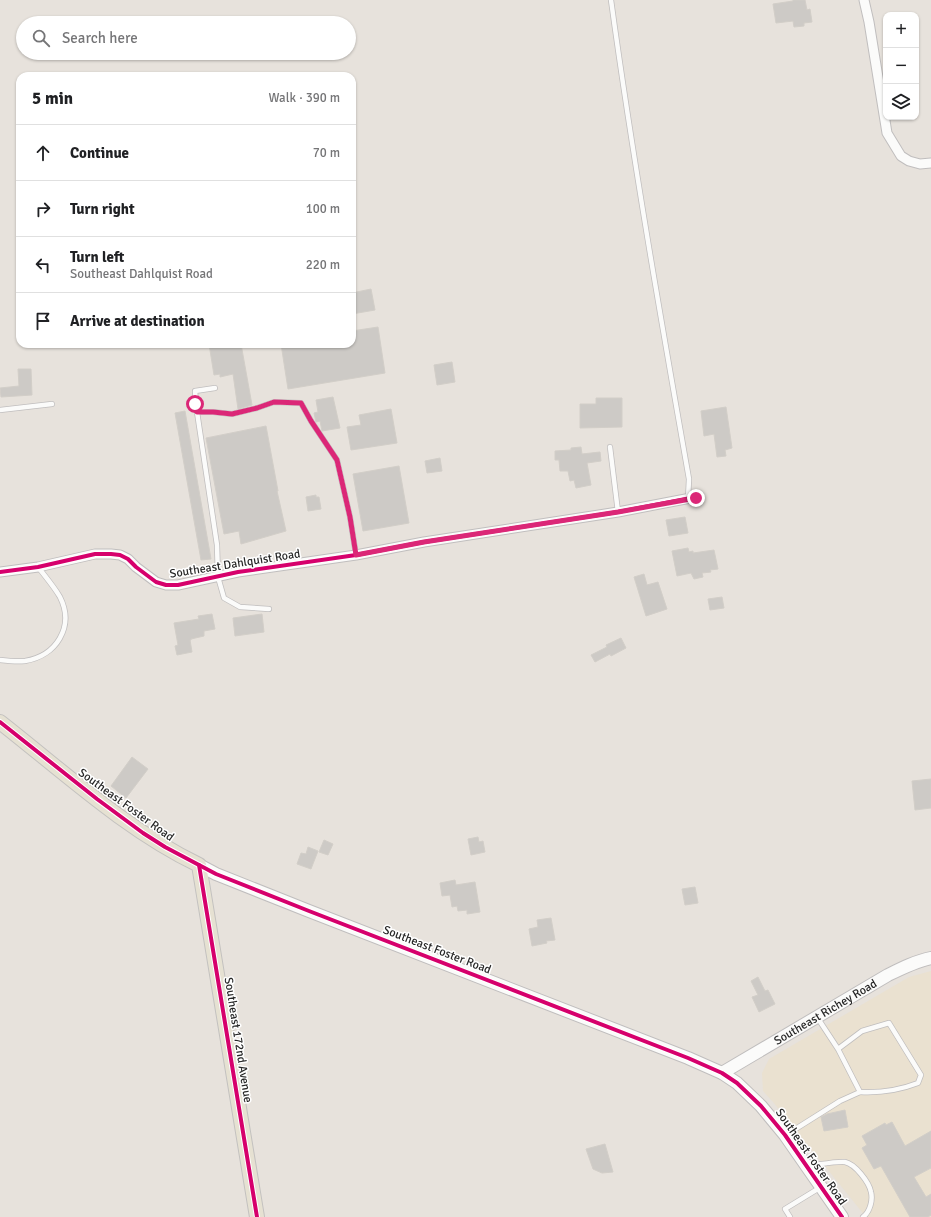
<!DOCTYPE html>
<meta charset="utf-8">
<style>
body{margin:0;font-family:Signika,sans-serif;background:#f2f2f2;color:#202124}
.controls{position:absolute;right:12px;top:12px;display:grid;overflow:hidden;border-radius:8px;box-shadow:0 1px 3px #0004}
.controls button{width:36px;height:36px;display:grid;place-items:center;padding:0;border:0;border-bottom:1px solid #e0e0e0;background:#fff;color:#202124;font:20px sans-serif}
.stop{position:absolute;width:12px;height:12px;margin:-9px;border:3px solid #db2777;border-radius:50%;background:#fff}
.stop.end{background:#db2777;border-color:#fff;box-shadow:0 1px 4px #0008}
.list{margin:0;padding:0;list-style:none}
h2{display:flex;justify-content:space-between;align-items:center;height:52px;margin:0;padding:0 16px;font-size:17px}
h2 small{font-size:13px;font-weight:400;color:#757577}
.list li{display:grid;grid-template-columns:26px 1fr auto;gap:12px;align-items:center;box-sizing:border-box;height:56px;padding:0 16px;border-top:1px solid #e0e0e0}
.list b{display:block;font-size:15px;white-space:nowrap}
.list p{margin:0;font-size:13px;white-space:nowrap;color:#757577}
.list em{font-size:13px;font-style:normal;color:#757577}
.icon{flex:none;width:22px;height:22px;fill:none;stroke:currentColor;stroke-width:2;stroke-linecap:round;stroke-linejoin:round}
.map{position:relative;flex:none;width:931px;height:1217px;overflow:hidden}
.search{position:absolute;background:#fff;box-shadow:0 1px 3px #0004;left:16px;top:16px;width:340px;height:44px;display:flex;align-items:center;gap:10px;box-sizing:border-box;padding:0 14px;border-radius:22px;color:#757577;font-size:15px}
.panel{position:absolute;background:#fff;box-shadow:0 1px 3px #0004;left:16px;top:72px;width:340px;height:276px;border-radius:12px}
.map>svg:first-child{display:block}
.education{fill:#eae1d0}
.building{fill:#cdcac6;stroke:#d2cec8}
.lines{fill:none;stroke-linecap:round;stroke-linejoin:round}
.lane-casing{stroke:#c0bebe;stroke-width:6}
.street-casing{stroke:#c0bebe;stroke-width:11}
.secondary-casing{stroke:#c0bebe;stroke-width:14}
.primary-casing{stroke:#c3c1bf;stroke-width:16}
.lane{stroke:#fbfbfa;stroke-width:4.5}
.street{stroke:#fbfbfa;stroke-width:9}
.secondary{stroke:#fbfbfa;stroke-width:12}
.primary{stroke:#e6e1d2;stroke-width:14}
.cycleway-casing{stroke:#fff;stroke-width:6}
.cycleway{stroke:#d6006c;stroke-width:4}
.route{stroke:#db2777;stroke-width:5}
.labels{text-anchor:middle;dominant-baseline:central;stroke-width:3;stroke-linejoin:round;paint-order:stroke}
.street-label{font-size:12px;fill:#272727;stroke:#fff}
</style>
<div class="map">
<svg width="931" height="1217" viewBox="0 0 931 1217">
<rect width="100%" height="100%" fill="#e7e2dc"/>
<!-- education -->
<polygon class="education" points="931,971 931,1217 866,1217 773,1102 763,1091 762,1073 769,1059 909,977"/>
<!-- building -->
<g class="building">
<polygon points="793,0 805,0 807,10 810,9 812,22 804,23 804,26 794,27 793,21 776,23 773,4 793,1"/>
<polygon points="371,289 375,310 352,314 352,293"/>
<polygon points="378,327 385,373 288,389 281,344 352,344 352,331"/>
<polygon points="209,344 221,344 222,345 241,344 252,405 238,409 233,374 220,377 220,374 214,375"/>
<polygon points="452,362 455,382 437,385 434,365"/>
<polygon points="18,369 31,369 32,395 1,397 0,388 19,386"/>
<polygon points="333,397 340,428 322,431 320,421 316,422 314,413 318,412 316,400"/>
<polygon points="596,398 622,398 622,427 580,428 580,404 596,404"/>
<polygon points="726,407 732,448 725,450 726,456 717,457 714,434 704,436 701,411"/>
<polygon points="391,409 397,443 351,450 347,427 361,425 359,415"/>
<polygon points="185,411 211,559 201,560 175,413"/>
<polygon points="266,426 278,491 277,491 286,531 241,544 239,531 224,534 206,438"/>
<polygon points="581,447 582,454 600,452 601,461 587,463 591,485 576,488 574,480 570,481 568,471 560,471 559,460 555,460 555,451 571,450 571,448"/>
<polygon points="440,458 442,471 427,473 425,461"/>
<polygon points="399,466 409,523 363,531 353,474"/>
<polygon points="316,495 316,497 319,497 321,509 308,511 306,497"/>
<polygon points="685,517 688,533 669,536 666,520"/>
<polygon points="688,548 689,552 693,551 693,553 714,550 718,569 710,570 711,572 702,573 703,577 694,579 691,573 677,576 672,551"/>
<polygon points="644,574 647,585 658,582 667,609 646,616 634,577"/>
<polygon points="722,597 724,608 710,610 708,599"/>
<polygon points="212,614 215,629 204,631 204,636 191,639 191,640 190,640 192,652 177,655 175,646 178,645 174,623 199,619 198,616"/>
<polygon points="262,614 264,632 235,636 233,618"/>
<polygon points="621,638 626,648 611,656 610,654 595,662 591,655 607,647 606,645"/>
<polygon points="132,757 148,769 126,798 111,786"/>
<polygon points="931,779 931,808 915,810 912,781"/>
<polygon points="478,837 479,842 483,841 485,852 471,855 468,839"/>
<polygon points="324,840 333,844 328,855 319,852"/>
<polygon points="308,847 318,851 311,869 297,864 301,853 306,854"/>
<polygon points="455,880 456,885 475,882 480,912 467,914 467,910 458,911 457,906 452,907 450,895 442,896 440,883"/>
<polygon points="695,887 698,903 685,905 682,889"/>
<polygon points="551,918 555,940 546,941 547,943 532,946 529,929 538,927 537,920"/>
<polygon points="758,977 765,991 768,990 775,1004 759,1012 752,997 758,995 751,981"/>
<polygon points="845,1110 848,1127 824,1131 821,1117 827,1114"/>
<polygon points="892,1122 905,1146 931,1131 931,1168 914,1177 926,1197 931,1194 931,1215 928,1217 910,1217 881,1166 874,1169 862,1148 867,1145 862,1136 885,1123 886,1125"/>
<polygon points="605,1144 613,1172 602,1173 593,1169 586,1149"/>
</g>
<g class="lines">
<!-- lane casing -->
<g class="lane-casing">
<g id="lane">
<path d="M611,0C633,160 661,320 689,479L688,499"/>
<polyline points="0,410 52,404"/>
<polyline points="197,412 195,391 215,388"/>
<polyline points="610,447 618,512"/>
<polyline points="269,609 240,607 224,598 218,577 217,545 197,412 213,412 232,414 257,408 274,402 301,403 311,421 337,460 350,517 356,555"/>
<path d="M0,660C8,661 17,662 25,661C56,656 75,627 60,597C55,588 45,576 38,567"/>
<path d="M817,1017L838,1049L860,1092C880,1093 900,1090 918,1083L921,1075L889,1023L862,1031L838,1049"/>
<polyline points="786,1135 840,1101 860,1092"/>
<path d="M808,1166C818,1165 836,1161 845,1162C855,1164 869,1182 871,1192C873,1200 870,1212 863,1217"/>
<polyline points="790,1217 785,1209 821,1187"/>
</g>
</g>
<!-- street casing -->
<g class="street-casing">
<g id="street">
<polyline points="864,0 869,22 887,133 901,156 909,161 920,164 931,163"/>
<polyline points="0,572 38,567 95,554 111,554 120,555 128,559 136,567 156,582 166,585 178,585 238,572 356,555 424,542 618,512 696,497"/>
</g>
</g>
<!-- secondary casing -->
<g class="secondary-casing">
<g id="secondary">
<polyline points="199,865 216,874 309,911 688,1058 722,1073 737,1083 761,1106 785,1135 842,1217"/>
<path id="s1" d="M722,1073L888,975C902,968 916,961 931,958"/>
</g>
</g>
<!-- primary casing -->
<g class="primary-casing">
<path id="primary" d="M0,722C64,772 126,830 199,865L257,1217"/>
</g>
<!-- lane -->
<use href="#lane" class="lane"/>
<!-- street -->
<use href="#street" class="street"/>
<!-- secondary -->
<use href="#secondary" class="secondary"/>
<!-- primary -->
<use href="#primary" class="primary"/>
<!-- cycleway casing -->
<g class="cycleway-casing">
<g id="cycleway">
<polyline points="0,572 38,567 95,554 111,554 120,555 128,559 136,567 156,582 166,585 178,585 238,572 356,555 424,542 618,512 696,497"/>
<polyline points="0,722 97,799 143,833 165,847 216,874 309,911 688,1058 722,1073 737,1083 761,1106 785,1135 842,1217"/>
<polyline points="199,865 257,1217"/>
</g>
</g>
<!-- cycleway -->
<use href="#cycleway" class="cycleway"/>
</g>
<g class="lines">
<!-- route -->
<polyline class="route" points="195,404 197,412 213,412 232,414 257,408 274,402 301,403 311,421 337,460 350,517 356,555 424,542 618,512 696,498"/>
</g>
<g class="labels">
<!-- street labels -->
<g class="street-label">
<text transform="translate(235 564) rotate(-9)">Southeast Dahlquist Road</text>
<text transform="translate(126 805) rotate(36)">Southeast Foster Road</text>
<text transform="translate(437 950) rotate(21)">Southeast Foster Road</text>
<text stroke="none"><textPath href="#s1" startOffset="120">Southeast Richey Road</textPath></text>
<text transform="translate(238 1040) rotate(81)">Southeast 172nd Avenue</text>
<text transform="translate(811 1157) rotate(55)">Southeast Foster Road</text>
</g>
</g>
</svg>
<div class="controls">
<button>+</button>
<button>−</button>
<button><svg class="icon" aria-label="layers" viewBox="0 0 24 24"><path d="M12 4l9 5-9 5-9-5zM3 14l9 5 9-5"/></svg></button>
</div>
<div class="stop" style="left:195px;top:404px"></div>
<div class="stop end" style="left:696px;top:498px"></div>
<div class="search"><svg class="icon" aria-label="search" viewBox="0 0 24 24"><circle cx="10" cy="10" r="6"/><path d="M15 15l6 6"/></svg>Search here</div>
<section class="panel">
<h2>5 min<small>Walk · 390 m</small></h2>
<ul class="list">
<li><svg class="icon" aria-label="ahead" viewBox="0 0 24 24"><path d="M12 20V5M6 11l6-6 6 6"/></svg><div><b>Continue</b></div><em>70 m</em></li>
<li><svg class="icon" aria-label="right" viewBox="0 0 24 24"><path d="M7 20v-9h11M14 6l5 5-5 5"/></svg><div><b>Turn right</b></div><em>100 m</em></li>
<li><svg class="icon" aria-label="left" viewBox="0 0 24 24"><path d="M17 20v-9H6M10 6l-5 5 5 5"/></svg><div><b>Turn left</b><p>Southeast Dahlquist Road</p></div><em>220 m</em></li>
<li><svg class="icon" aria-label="arrive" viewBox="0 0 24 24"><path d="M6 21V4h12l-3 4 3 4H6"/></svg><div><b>Arrive at destination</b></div></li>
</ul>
</section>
</div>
